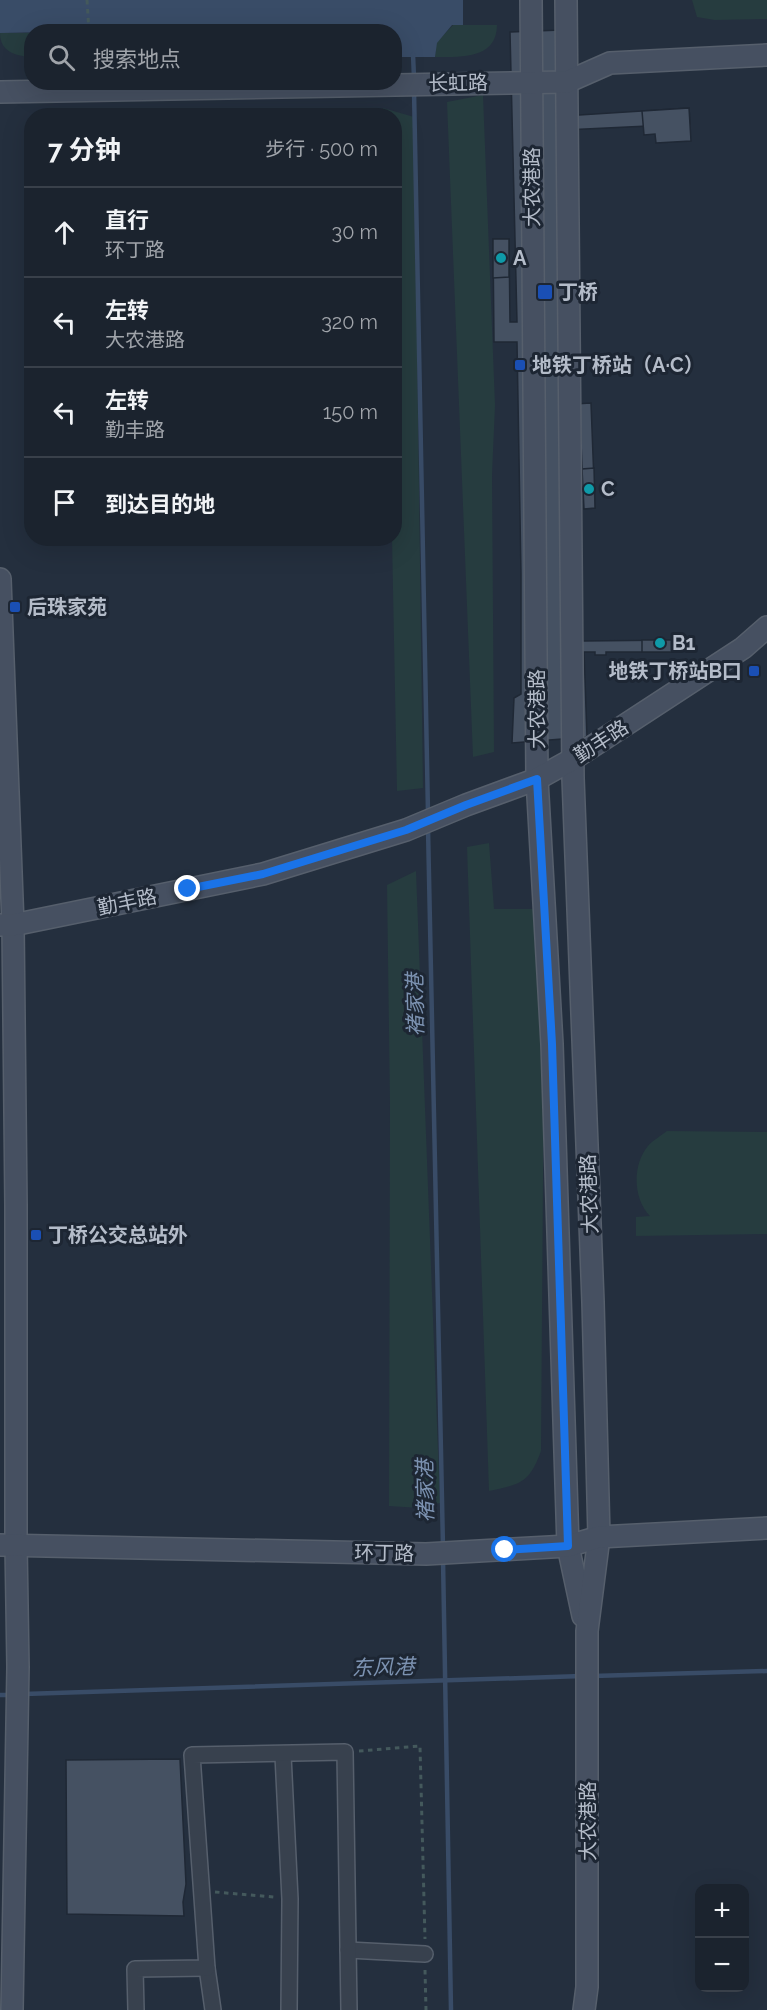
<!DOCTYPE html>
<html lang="zh">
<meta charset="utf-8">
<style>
body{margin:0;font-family:Raleway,"Noto Sans SC",sans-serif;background:#282f3a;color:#f1f3f6}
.controls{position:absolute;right:18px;bottom:18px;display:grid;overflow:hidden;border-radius:12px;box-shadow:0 6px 24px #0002}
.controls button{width:54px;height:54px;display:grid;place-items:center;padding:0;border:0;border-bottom:2px solid #39404a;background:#1b232e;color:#f1f3f6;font:30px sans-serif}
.stop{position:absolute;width:18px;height:18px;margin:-14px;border:4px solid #1a73e8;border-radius:50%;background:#fff}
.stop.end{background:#1a73e8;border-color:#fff;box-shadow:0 2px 6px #0008}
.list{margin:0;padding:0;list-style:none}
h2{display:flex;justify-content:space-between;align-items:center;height:78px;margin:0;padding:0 24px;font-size:26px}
h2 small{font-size:20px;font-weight:400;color:#a0a4aa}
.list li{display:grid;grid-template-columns:39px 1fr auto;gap:18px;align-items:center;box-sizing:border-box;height:90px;padding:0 24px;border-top:2px solid #39404a}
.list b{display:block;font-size:22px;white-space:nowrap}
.list p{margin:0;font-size:20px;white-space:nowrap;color:#a0a4aa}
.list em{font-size:20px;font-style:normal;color:#a0a4aa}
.icon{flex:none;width:33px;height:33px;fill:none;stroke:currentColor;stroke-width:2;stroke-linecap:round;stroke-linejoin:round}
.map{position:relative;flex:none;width:767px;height:2010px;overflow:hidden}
.search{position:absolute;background:#1b232e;box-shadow:0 6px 24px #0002;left:24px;top:24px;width:378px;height:66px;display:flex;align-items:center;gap:15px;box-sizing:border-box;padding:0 21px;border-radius:24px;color:#a0a4aa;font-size:22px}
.panel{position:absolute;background:#1b232e;box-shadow:0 6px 24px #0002;left:24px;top:108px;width:378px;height:438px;border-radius:24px}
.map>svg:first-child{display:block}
.green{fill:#263c3f}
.water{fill:#394c67}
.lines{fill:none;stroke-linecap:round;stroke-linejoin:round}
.stream{stroke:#394c67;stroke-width:4.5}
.building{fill:#455162;stroke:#1f2835;stroke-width:1.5}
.street-casing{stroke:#565f6c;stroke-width:18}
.secondary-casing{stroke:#565f6c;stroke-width:24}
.path{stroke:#44595c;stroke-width:3;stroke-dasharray:4.5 4.5;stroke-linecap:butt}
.street{stroke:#38414e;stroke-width:15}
.secondary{stroke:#465061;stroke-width:21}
.route{stroke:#1a73e8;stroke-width:8}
.culture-dot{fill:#0f9aa8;stroke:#1d2633;stroke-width:2}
.transit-dot{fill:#1a4fb4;stroke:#1d2633;stroke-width:2}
.labels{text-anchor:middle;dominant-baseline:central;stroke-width:6;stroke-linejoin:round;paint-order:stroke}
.street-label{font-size:20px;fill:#b4bcc9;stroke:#1d2633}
.poi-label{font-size:20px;font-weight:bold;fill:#b4bcc9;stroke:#1d2633;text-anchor:start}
.water-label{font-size:21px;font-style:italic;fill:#7c92b1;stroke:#1d2633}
</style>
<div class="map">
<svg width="767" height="2010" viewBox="0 0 767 2010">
<rect width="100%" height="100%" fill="#242f3e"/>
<!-- green -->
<g class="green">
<polygon points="692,0 767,0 767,19 715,20 697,17"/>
<path d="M453,25H497C497,59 461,57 435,57L436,43Z"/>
<path d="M0,33H31V57C16,56 0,52 0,33Z"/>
<polygon points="483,95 495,405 492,475 494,752 473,757 447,102"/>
<polygon points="383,108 414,117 423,788 397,791 392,539 394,538 394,116 383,115"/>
<path d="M489,843L494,909H545L541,1451C529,1484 520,1484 489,1491L467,847Z"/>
<polygon points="416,871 440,1503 420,1508 389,1506 390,1104 387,885"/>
<path d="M667,1131L767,1132V1234L636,1236V1217L650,1216C633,1199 632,1165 648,1146C653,1140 661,1136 667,1131Z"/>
</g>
<!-- water -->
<path class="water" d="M0,0H463V25H452L437,43L435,57H395L394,32C386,32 384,29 377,27C367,24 326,30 314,32H166L160,30L0,33Z"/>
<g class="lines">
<!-- stream -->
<g class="stream">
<polyline points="413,54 414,78"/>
<polyline points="414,90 428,813"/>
<polyline points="428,828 443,1548"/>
<polyline points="443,1559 451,2010"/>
<polyline points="593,1676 767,1671"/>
<polyline points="24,1694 582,1676"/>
<polyline points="0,1695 12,1695"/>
</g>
</g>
<!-- building -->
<g class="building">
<polygon points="561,30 564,116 689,108 690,124 565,130 575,404 591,403 595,508 584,509 580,421 575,421 583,641 677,640 678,652 606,652 606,655 595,655 595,652 584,652 587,737 512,743 514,698 521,694 521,574 517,342 494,342 493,239 509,239 510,322 517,322 510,32"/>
<polygon points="689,108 691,141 656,143 655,134 644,135 642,111"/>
<polygon points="493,239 509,239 509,277 493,278"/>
<polygon points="594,468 595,508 584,509 582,469"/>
<polygon points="642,640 677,640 678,652 642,652"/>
<polygon points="180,1759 186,1884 183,1902 184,1916 67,1914 66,1760"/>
</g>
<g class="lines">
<!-- street casing -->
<g class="street-casing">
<g id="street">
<polyline points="283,1755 290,1899 289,2010"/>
<polyline points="348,1950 425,1954"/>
<polyline points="207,1968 213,2010"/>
<polyline points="136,2010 135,1969 207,1968 192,1755 345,1752 349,2010"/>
</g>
</g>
<!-- secondary casing -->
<g class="secondary-casing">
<g id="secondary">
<polyline points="531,0 537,779 552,1044 568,1546 583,1616"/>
<polyline points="566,0 573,778 593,1302 599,1537 587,1631 587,1987 584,2010"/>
<polyline points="0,92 567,82 610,63 767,55"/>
<polyline points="0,579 13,925 16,1205 16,1544 18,1667 12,2010"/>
<polyline points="1,925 13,925 263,874 406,830 466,805 537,779 573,759 743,648 767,627"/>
<polyline points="0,1545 426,1554 568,1546 599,1537 767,1528"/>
</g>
</g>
<!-- path -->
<g class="path">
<polyline points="87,0 89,32"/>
<polyline points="359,1751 420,1746 425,1939"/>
<polyline points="215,1892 274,1897"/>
<polyline points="425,1970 426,2010"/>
</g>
<!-- street -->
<use href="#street" class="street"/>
<!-- secondary -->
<use href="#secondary" class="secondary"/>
</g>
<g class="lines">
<!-- route -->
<polyline class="route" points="188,889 263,874 406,830 466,805 537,779 552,1044 568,1546 505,1550"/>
</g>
<!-- markers -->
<g class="culture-dot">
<circle cx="501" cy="258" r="6"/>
<circle cx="589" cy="489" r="6"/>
<circle cx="660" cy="643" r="6"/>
</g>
<g class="transit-dot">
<rect x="537" y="284" width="16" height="16" rx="3"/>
<rect x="514" y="359" width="12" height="12" rx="3"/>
<rect x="9" y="601" width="12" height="12" rx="3"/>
<rect x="748" y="665" width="12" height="12" rx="3"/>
<rect x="30" y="1229" width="12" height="12" rx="3"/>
</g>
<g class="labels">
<!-- street labels -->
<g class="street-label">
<text transform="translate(458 83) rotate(-1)">长虹路</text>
<text transform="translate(532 187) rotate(-90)">大农港路</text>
<text transform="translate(537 709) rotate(-90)">大农港路</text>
<text transform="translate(601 741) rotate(-33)">勤丰路</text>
<text transform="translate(127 902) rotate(-12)">勤丰路</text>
<text transform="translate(589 1194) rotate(-92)">大农港路</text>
<text transform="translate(384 1553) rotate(1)">环丁路</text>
<text transform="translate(588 1821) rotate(-90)">大农港路</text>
</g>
<!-- poi labels -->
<g class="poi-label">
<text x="513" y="258">A</text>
<text x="558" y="292">丁桥</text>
<text x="532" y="365">地铁丁桥站（A·C）</text>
<text x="601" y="489">C</text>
<text x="27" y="607">后珠家苑</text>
<text x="672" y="643">B1</text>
<text x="742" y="671" text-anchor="end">地铁丁桥站B口</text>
<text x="48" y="1235">丁桥公交总站外</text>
</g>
<!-- water labels -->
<g class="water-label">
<text transform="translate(415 1005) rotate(-91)">褚家港</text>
<text transform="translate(425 1491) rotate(-91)">褚家港</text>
<text transform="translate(383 1667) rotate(-2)">东风港</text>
</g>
</g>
</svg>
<div class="controls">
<button>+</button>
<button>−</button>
</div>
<div class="stop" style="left:505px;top:1550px"></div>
<div class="stop end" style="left:188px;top:889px"></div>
<div class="search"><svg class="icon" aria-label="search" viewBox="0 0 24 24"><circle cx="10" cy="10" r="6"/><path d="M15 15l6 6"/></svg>搜索地点</div>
<section class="panel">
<h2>7 分钟<small>步行 · 500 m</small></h2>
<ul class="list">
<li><svg class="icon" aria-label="ahead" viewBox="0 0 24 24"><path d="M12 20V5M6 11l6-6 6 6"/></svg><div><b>直行</b><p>环丁路</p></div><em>30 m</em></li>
<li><svg class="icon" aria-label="left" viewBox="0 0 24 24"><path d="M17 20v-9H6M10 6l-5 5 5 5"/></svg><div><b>左转</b><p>大农港路</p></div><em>320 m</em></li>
<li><svg class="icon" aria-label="left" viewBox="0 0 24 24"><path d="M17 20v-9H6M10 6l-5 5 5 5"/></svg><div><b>左转</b><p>勤丰路</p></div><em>150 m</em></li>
<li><svg class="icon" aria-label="arrive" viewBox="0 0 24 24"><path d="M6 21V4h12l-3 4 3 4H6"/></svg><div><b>到达目的地</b></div></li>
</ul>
</section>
</div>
